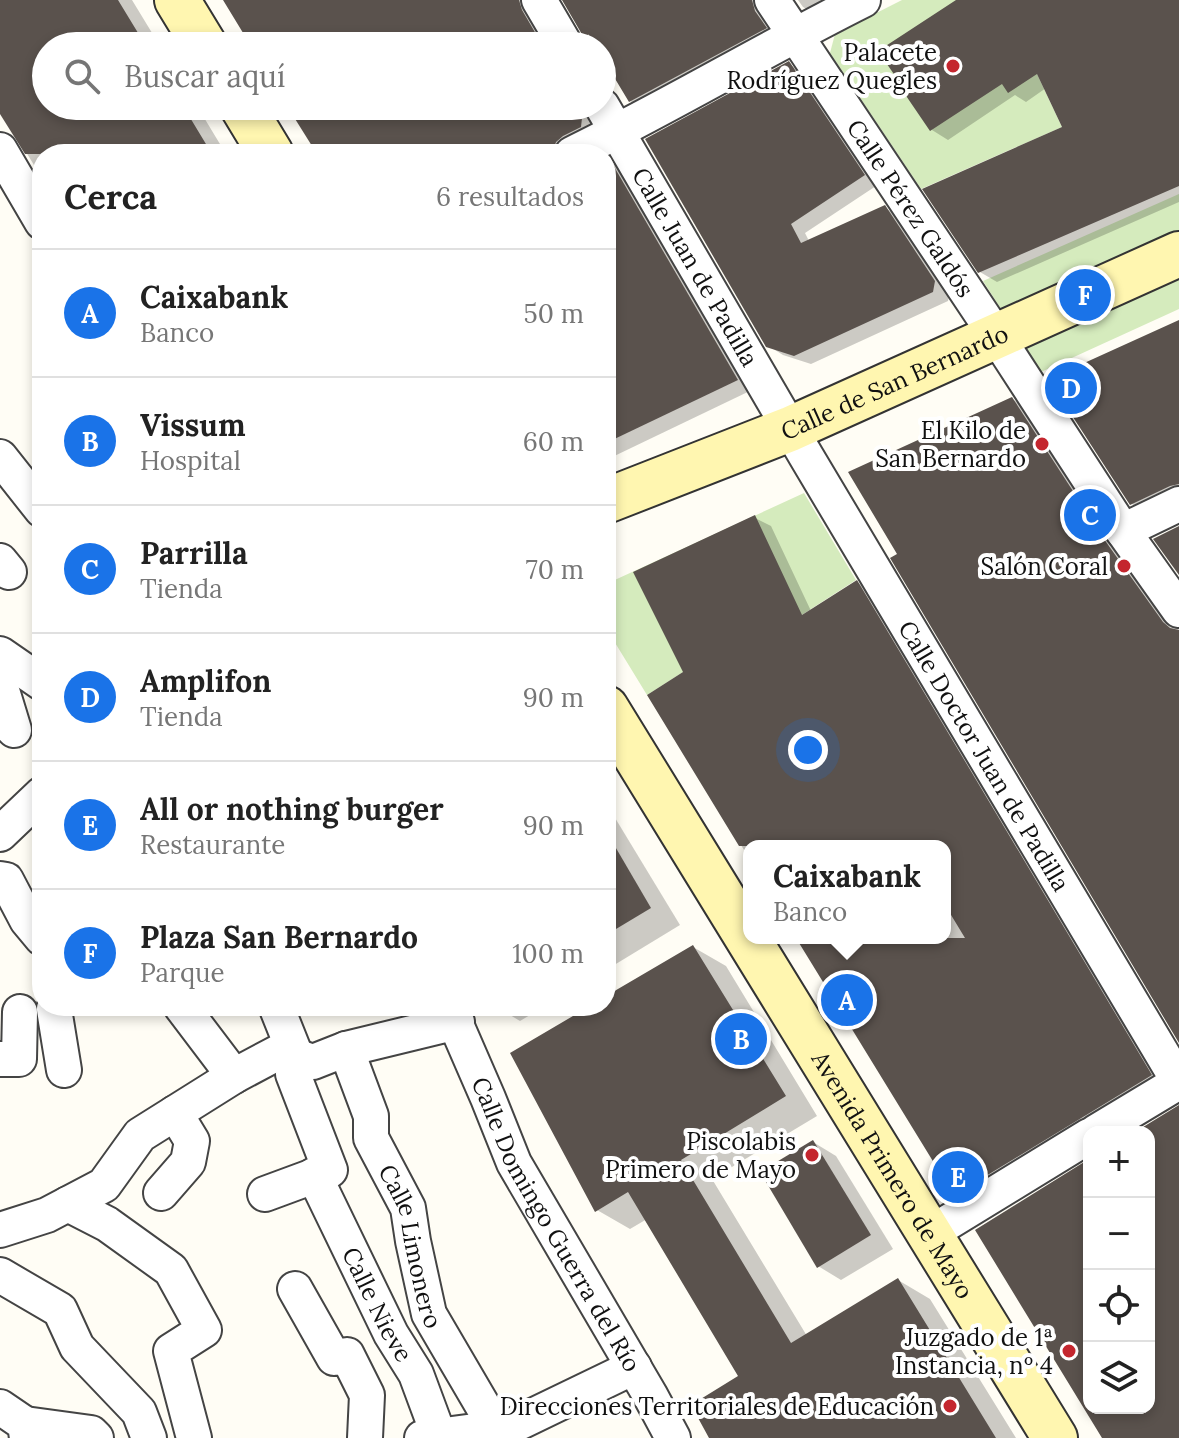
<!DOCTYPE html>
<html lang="es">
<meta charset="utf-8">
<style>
body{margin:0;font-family:Lora,serif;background:#f6f6f6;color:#222}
.controls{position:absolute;right:24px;bottom:24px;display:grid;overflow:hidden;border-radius:16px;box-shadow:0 4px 12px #0003}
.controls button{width:72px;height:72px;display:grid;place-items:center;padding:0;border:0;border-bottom:2px solid #e0e0e0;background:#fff;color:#222;font:40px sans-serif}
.you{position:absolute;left:808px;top:750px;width:28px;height:28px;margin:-20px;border:6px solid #fff;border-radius:50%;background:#1a73e8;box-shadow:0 0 0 12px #1a73e833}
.badge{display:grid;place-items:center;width:52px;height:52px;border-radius:50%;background:#1a73e8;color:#fff;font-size:26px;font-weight:700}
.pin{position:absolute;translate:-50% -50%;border:4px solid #fff;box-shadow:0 2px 8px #0006}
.popup{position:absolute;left:743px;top:840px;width:208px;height:104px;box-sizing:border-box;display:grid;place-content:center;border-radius:16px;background:#fff;filter:drop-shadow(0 2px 6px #0005);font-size:26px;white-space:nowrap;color:#767676}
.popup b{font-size:30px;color:#222}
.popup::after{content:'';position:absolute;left:50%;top:100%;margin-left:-16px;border:16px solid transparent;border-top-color:#fff}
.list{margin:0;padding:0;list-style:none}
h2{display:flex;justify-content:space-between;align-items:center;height:104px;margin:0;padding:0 32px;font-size:34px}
h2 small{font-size:26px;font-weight:400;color:#767676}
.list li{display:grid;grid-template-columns:52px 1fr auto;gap:24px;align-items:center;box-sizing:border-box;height:128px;padding:0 32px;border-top:2px solid #e0e0e0}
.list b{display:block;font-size:30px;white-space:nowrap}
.list p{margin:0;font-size:26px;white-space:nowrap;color:#767676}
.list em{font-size:26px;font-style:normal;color:#767676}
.icon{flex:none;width:44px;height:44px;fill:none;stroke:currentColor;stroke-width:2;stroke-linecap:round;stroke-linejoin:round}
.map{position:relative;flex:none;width:1179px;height:1438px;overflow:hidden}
.search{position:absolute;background:#fff;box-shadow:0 4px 12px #0003;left:32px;top:32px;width:584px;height:88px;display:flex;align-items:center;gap:20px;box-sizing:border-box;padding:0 28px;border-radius:44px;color:#767676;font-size:30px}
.panel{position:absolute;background:#fff;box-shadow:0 4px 12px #0003;left:32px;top:144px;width:584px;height:872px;border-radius:32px}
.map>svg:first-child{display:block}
.green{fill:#d5ebbd}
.shadow{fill:#0003}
.building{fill:#5a524d}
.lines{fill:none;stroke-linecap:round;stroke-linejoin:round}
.street-casing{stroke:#444;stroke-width:38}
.secondary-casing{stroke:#333;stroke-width:48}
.street{stroke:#fff;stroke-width:34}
.secondary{stroke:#fff6b0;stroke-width:44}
.poi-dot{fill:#c4262e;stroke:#fff;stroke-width:3}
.labels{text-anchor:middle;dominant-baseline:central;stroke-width:8;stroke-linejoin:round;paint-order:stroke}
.poi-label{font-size:24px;fill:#111;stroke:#fff;text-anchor:end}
.street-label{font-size:24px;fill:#111;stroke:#fff}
</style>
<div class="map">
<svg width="1179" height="1438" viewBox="0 0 1179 1438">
<rect width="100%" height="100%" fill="#fffdf5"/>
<!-- green -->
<g class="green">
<polygon points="902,0 1002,0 1062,127 921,189 830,53 835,34"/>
<polygon points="1179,194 1179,309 1041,372 983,281"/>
<polygon points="804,493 856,580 783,627 691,667 647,695 606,628 606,584"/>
</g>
<!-- shadow -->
<g class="shadow">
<polygon points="0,0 132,0 160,46 46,46 46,106 197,106 226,154 42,154 42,178 0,110"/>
<polygon points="225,0 538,0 553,46 253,46"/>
<polygon points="564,0 771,0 782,38 647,111 630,101 604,56 602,80 602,46 588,46"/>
<polygon points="798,0 856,0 820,17 803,7"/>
<polygon points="960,0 1179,0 1179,202 997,282 980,272 1065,128 1046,88 1026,102 1015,95 948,140 932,130"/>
<polygon points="789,64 804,73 879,184 805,233 809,241 885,208 901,217 950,291 948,301 811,364 783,355 767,345"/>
<polygon points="290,106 600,106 598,136 572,154 319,154"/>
<polygon points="609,160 626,170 754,389 606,460 606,162"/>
<polygon points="1179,321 1179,503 1152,516 1132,504"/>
<polygon points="1012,399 1032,411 1126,556 1179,630 1179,1039 899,555"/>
<polygon points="755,518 771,526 811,611 857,582 872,591 1166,1084 967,1197 951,1188 798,938 945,938 945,846 749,846 749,858 649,696 685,673"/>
<polygon points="606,803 680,925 606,970"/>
<polygon points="693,947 726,966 817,1116 712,1179 807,1336 898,1280 930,1299 1016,1438 711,1438 741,1376 647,1219 630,1229 597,1210 594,1006 606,1006 606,999"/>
<polygon points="495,1006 545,1006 520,1021"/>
<polygon points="813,1142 836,1156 893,1249 841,1280 818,1266"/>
</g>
<!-- building -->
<g class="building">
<polygon points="0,0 118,0 146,46 46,46 46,106 183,106 212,154 25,154 0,114"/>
<polygon points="223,0 519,0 522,10 543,46 251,46"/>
<polygon points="562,0 752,0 755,11 767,28 629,102 602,57 602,46 596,46 588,34 588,46 586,46 583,36"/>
<polygon points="956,0 1179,0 1179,186 978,273 922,189 1062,127 1037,74 1008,93 1002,84 930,131 898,84 900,83 878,51"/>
<polygon points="789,61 865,175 791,224 801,243 885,205 935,281 933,292 794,356 766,347 645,139"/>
<polygon points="287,106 582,106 583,109 581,127 563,136 556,142 552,154 317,154"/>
<polygon points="609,158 738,380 606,443 606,159"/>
<polygon points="1179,320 1179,484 1170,486 1130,505 1058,394 1071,369"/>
<polygon points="1012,397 1106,542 1163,622 1170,628 1179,630 1179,1043 890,558 897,554 848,472"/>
<polygon points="755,515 802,615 857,580 1152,1075 971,1185 967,1179 950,1189 796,938 965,938 945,905 945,846 739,846 647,695 683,672 633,572"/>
<polygon points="1179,526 1179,575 1153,539"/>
<polygon points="606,831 651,908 606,935"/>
<polygon points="693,945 786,1096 681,1160 791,1343 898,1278 996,1438 709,1438 691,1405 738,1376 628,1192 595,1212 510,1053 590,1006 606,1006 606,996"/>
<polygon points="1179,1105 1179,1438 1102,1438 975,1230 1089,1159 1089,1408 1149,1408 1149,1132 1135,1132"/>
<polygon points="813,1140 871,1235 817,1268 760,1172"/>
</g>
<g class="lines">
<!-- street casing -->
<g class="street-casing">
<g id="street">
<polyline points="539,0 566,46"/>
<path id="s1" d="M772,0L997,337L1123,531L1179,610"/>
<path id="s2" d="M602,106L806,456L1179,1082"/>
<polyline points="0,150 42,222"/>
<path d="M572,154C670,106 765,49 863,0"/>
<polyline points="0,457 42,510"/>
<polyline points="1123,531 1179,504"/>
<polyline points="0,561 9,572"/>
<polyline points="0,654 42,683"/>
<polyline points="0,684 14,730"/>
<polyline points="0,834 42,794"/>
<polyline points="0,879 6,880 27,920 42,938"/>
<polyline points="181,1006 234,1076"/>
<path id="s3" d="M448,1006L488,1098L514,1163L650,1395L673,1438"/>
<polyline points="54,1009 64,1070"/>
<path id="s4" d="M346,1049L371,1116V1138L408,1208L413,1241L429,1314L484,1408L494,1438"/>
<polyline points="0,1059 19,1059 20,1012"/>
<polyline points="1096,1132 1179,1082"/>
<path id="s5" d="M314,1175L391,1334L416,1374L439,1436"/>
<polyline points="161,1193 188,1162 192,1141 175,1113"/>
<polyline points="265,1194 330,1170 293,1074 296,1056 276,1006"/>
<polyline points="68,1204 107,1224 171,1270 204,1330 171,1351 194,1438"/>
<polyline points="0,1230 47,1215 104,1185 140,1135 234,1076 281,1051 313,1062 346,1049 457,1022"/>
<polyline points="929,1234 1089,1136"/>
<polyline points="0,1275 60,1310 77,1347 139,1412 149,1438"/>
<polyline points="295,1289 334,1358 347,1355 367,1395 365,1438"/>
<polyline points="0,1407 25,1424 27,1438"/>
<polyline points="25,1424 91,1433 96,1438"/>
<polyline points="422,1438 512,1426 634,1367"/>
</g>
</g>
<!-- secondary casing -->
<g class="secondary-casing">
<g id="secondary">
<polyline points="177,0 205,46"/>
<polyline points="242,106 271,154"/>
<path id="s6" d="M606,501L790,429L1179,254"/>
<path id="s7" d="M606,708L1055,1438"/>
</g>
</g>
<!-- street -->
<use href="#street" class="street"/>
<!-- secondary -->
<use href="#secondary" class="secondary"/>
</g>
<!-- markers -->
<g class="poi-dot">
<circle cx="953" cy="66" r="8"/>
<circle cx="1042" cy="444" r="8"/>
<circle cx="1124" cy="566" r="8"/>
<circle cx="812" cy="1155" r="8"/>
<circle cx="1069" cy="1351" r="8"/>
<circle cx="950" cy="1406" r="8"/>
</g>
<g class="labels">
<!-- poi labels -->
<g class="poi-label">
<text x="937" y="52">Palacete<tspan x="937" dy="28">Rodríguez Quegles</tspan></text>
<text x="1026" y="430">El Kilo de<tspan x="1026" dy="28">San Bernardo</tspan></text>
<text x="1108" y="566">Salón Coral</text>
<text x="796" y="1141">Piscolabis<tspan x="796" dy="28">Primero de Mayo</tspan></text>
<text x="1053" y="1337">Juzgado de 1ª<tspan x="1053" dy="28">Instancia, nº 4</tspan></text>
<text x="934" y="1406">Direcciones Territoriales de Educación</text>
</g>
<!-- street labels -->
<g class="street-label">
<text stroke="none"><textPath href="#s1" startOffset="250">Calle Pérez Galdós</textPath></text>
<text stroke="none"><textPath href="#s2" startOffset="186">Calle Juan de Padilla</textPath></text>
<text stroke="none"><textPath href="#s6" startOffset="312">Calle de San Bernardo</textPath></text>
<text stroke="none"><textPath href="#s2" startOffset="754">Calle Doctor Juan de Padilla</textPath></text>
<text stroke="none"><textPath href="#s7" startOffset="548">Avenida Primero de Mayo</textPath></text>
<text stroke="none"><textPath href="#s3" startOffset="244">Calle Domingo Guerra del Río</textPath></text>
<text stroke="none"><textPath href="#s4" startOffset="210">Calle Limonero</textPath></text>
<text stroke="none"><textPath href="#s5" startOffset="144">Calle Nieve</textPath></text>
</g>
</g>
</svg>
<div class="controls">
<button>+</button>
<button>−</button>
<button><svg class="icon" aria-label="locate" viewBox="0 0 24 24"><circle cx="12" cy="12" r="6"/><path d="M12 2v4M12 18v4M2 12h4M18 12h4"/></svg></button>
<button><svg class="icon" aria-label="layers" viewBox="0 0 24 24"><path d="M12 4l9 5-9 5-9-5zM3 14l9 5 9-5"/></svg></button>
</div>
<div class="you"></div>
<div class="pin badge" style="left:847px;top:1000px">A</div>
<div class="popup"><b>Caixabank</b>Banco</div>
<div class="pin badge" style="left:741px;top:1039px">B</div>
<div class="pin badge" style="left:1090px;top:515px">C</div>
<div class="pin badge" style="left:1071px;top:388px">D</div>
<div class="pin badge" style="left:958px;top:1177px">E</div>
<div class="pin badge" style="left:1085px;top:295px">F</div>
<div class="search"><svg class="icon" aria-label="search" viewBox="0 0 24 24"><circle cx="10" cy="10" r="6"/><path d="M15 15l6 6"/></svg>Buscar aquí</div>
<section class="panel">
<h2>Cerca<small>6 resultados</small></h2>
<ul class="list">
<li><span class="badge">A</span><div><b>Caixabank</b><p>Banco</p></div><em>50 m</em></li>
<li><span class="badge">B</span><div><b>Vissum</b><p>Hospital</p></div><em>60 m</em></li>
<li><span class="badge">C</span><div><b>Parrilla</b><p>Tienda</p></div><em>70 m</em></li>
<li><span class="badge">D</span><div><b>Amplifon</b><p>Tienda</p></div><em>90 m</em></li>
<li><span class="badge">E</span><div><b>All or nothing burger</b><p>Restaurante</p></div><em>90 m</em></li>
<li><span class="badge">F</span><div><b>Plaza San Bernardo</b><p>Parque</p></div><em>100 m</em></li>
</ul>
</section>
</div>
